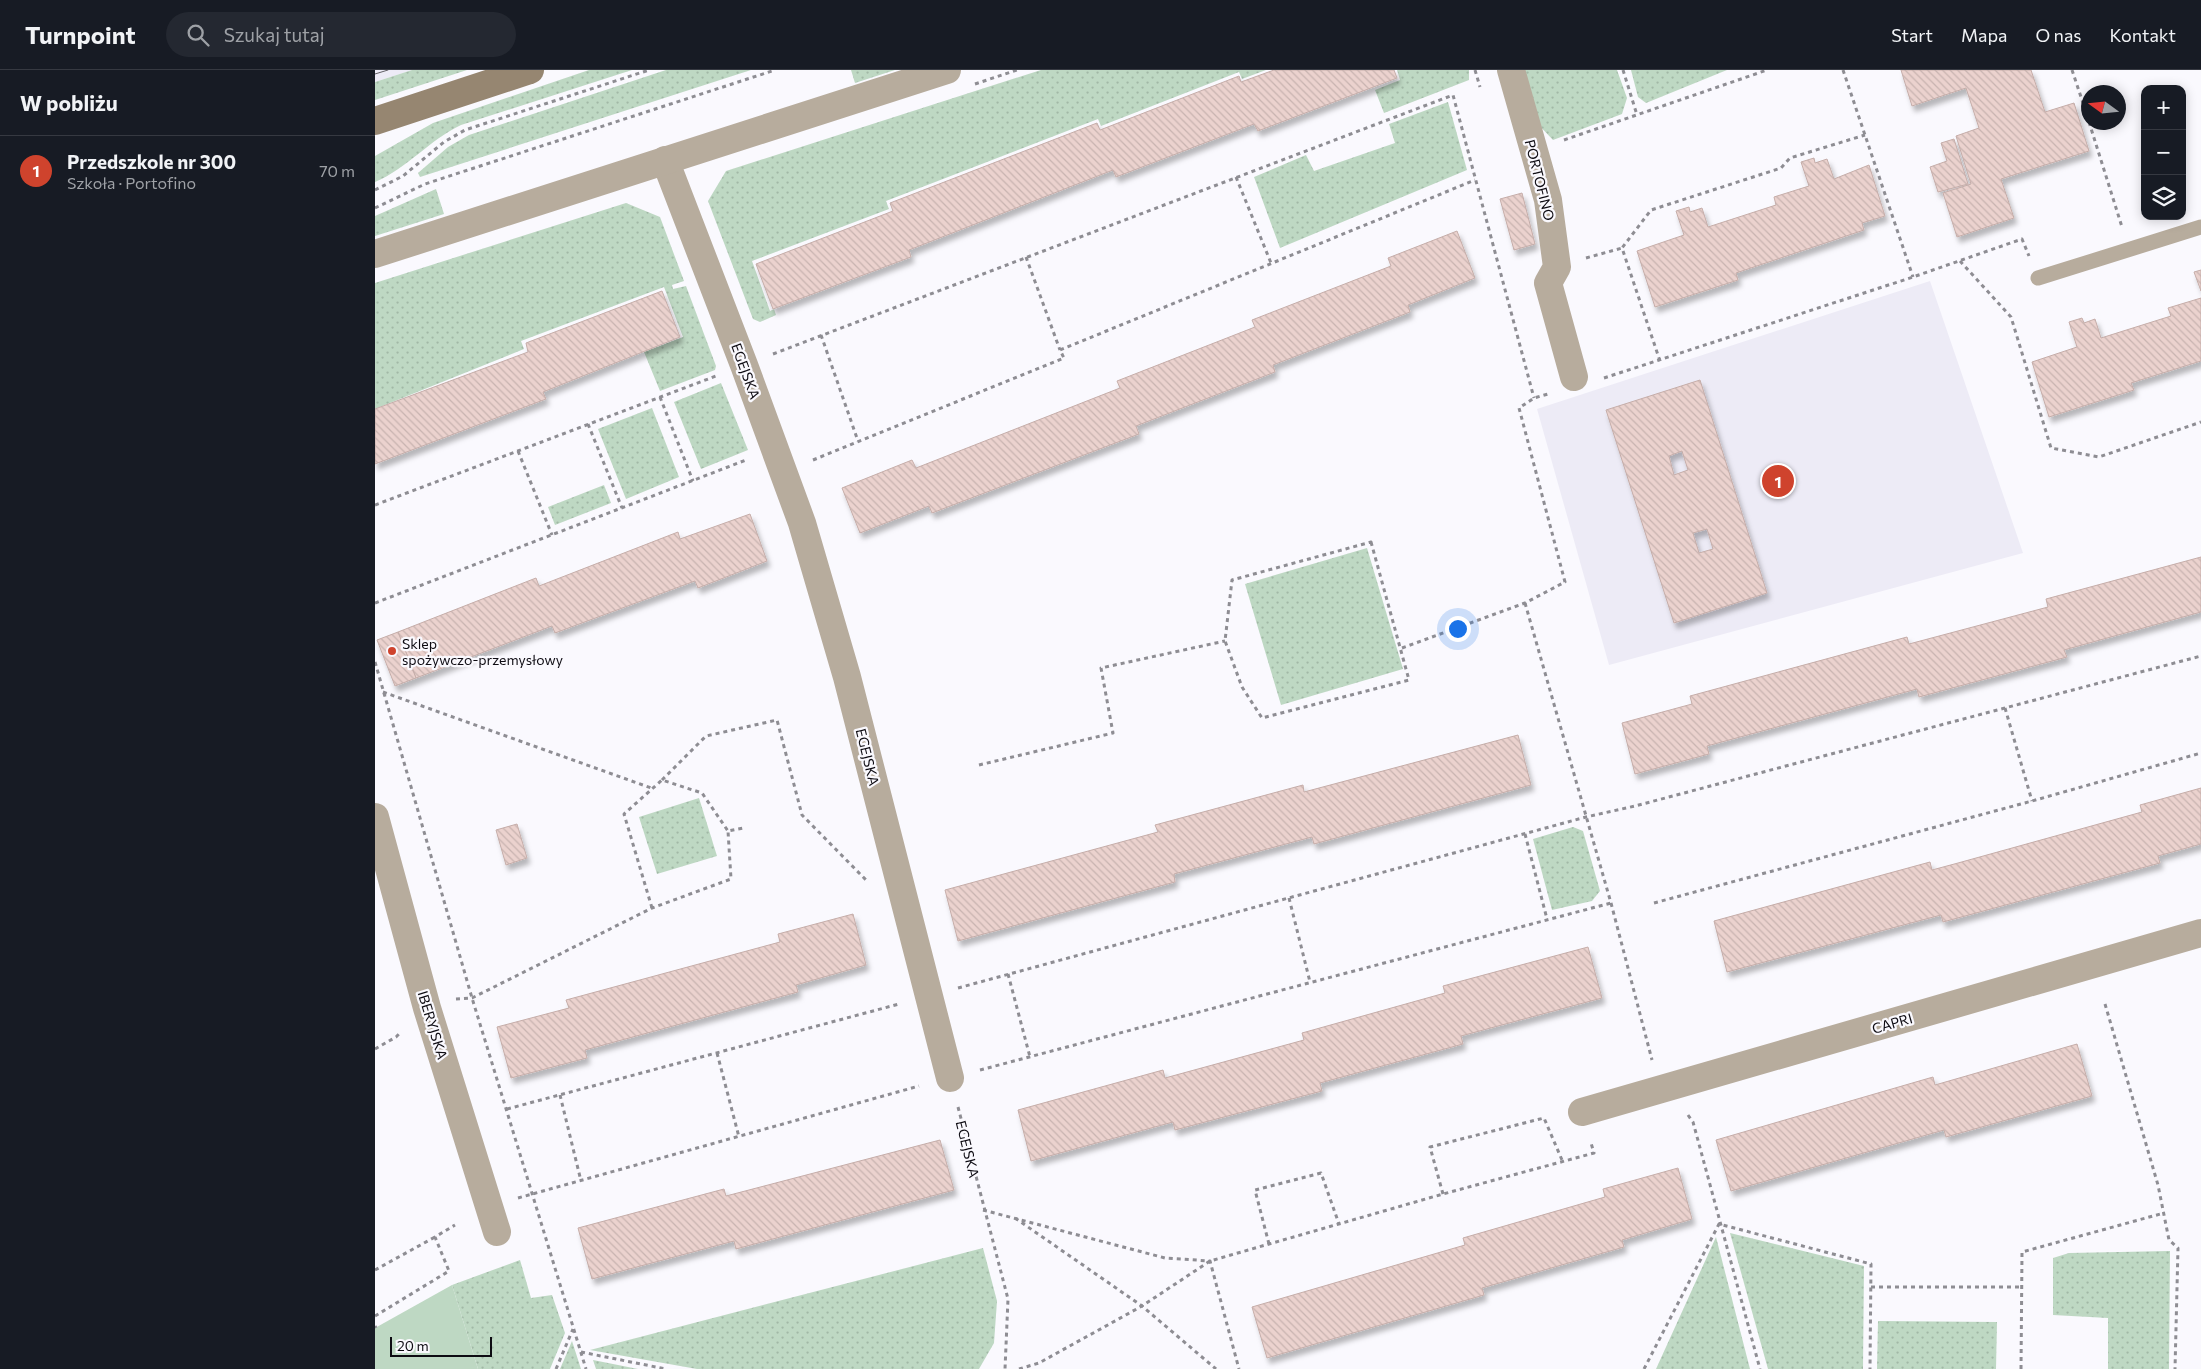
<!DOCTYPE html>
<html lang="pl">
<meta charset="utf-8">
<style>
body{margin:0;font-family:Commissioner,sans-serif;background:#242831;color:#f1f3f6}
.controls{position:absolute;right:15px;top:15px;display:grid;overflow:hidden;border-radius:10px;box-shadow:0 2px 12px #0003}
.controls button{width:45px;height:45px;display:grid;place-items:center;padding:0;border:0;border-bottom:1px solid #363941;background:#171b24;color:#f1f3f6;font:25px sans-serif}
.compass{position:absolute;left:1706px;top:15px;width:45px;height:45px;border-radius:50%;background:#171b24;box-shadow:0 2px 12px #0003;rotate:285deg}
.scale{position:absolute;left:15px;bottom:12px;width:102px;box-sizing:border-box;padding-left:5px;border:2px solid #0d0b12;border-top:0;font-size:14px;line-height:18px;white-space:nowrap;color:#0d0b12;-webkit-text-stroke:4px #faf9fe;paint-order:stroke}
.you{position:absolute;left:1082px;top:558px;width:18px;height:18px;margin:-12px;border:4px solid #fff;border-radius:50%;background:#1a73e8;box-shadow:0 0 0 8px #1a73e833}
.badge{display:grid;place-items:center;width:32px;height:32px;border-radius:50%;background:#cf432d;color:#fff;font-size:16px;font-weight:700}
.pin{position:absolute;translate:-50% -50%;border:2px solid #fff;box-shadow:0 1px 5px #0006}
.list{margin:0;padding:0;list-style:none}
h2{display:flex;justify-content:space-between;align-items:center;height:65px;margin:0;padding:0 20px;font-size:21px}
h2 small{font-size:16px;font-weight:400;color:#9ea1a6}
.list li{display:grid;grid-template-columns:32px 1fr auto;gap:15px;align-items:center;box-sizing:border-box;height:70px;padding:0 20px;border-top:1px solid #363941}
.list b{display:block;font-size:19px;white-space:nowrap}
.list p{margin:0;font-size:16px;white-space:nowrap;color:#9ea1a6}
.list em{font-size:16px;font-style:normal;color:#9ea1a6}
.icon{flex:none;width:28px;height:28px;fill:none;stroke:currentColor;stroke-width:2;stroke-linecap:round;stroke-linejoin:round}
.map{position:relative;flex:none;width:1826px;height:1299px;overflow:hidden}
header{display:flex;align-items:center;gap:30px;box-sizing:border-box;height:70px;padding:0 25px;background:#171b24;border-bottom:1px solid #363941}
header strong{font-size:24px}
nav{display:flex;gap:28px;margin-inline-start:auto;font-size:18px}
.search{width:350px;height:45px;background:#242831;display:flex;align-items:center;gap:12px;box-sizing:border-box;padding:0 18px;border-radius:28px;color:#9ea1a6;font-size:19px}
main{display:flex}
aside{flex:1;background:#171b24}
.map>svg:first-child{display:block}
.built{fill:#edebf6}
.grass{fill:url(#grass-dots)}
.park{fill:#bed8c3}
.building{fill:url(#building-back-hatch);stroke:#c5ada9;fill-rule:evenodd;filter:url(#shadow)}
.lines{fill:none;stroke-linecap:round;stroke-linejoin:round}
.path{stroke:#8e8d93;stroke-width:3;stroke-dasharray:4 4;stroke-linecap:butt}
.service{stroke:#b7ac9d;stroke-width:15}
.minor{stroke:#b7ac9d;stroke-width:28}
.secondary{stroke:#968671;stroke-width:28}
.tram{stroke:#615f65;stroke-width:1}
.poi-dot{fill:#cf432d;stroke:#faf9fe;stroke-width:2}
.labels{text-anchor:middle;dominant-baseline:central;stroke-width:4.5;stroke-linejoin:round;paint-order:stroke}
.street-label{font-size:14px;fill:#0d0b12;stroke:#faf9fe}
.poi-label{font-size:14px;fill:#0d0b12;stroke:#faf9fe;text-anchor:start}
</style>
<header>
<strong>Turnpoint</strong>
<div class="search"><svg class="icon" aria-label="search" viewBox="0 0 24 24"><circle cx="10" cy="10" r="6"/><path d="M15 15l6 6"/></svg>Szukaj tutaj</div>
<nav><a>Start</a><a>Mapa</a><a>O nas</a><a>Kontakt</a></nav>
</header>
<main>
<aside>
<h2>W pobliżu<small></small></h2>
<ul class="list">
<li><span class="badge">1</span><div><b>Przedszkole nr 300</b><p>Szkoła · Portofino</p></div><em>70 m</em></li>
</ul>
</aside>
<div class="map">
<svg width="1826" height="1299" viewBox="0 0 1826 1299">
<defs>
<pattern id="grass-dots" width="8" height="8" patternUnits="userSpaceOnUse" patternTransform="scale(1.25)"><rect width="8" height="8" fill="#bed8c3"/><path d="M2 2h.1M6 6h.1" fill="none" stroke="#a2b8a6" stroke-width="1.8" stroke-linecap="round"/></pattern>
<pattern id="building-back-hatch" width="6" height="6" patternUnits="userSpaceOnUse" patternTransform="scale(1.25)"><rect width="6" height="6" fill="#ebd2ce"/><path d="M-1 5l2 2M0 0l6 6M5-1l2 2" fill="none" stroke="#c8b3b0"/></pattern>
<filter id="shadow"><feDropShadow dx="3" dy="5.5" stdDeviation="2.5" flood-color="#0004"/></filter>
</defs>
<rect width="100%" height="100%" fill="#faf9fe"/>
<!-- built -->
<g class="built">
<polygon points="0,0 37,0 0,12"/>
<polygon points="1555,211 1648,483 1234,595 1162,339"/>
</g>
<!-- grass -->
<g class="grass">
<polygon points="37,0 92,0 0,30 0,12"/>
<path d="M214,0H257L86,55C54,70 33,98 0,112V86L58,53Z"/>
<polygon points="291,0 376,0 45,107 43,103 73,77 94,65"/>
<polygon points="476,0 520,0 480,13"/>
<polygon points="666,0 891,0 867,9 864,2 726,56 723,49 511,131 514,139 377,191 395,241 399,239 401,245 385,252 378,249 333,131 351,101"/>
<polygon points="1022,0 1094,0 1094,10 1009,43 1000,20 1025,10"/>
<polygon points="1150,0 1242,0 1252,28 1247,44 1178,70 1160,51"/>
<polygon points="1256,0 1352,0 1271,33 1263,27"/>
<polygon points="1073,32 1092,100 905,178 879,107 931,85 939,101 1020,73 1014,54"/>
<polygon points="61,119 69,144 0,166 0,146"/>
<polygon points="251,133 285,147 309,211 297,215 298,219 311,216 341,296 340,300 285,321 269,282 308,267 289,217 146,271 149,279 0,339 0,213"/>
<polygon points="346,313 373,380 326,399 299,332"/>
<polygon points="277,338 304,407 251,429 223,359"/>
<polygon points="229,415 236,433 180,455 173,437"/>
<polygon points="992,478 1028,599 906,635 870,514"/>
<polygon points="324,728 342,786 282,804 264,747"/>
<polygon points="1198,757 1208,761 1225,821 1217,831 1177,840 1158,769"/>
<polygon points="1355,1163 1489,1196 1488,1299 1393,1299"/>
<polygon points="1341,1167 1375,1299 1281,1299"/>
<polygon points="608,1178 622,1231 619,1273 604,1299 322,1299 215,1280"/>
<polygon points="1795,1181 1794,1299 1733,1299 1733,1248 1678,1245 1678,1188 1694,1183"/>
<polygon points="145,1190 156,1228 177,1225 190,1263 175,1299 103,1299 77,1215"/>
<polygon points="1503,1251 1622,1252 1621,1299 1502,1299"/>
<polygon points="197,1271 206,1299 185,1299"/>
<polygon points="218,1290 263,1299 221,1299"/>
</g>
<!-- park -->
<polygon class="park" points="77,1215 103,1299 0,1299 0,1258"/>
<!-- building -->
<g class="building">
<polygon points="899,0 1019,0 1022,8 883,61 879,54 741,107 738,100 534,180 536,187 398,239 381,194 518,141 515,133 722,53 725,60 864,6 866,12"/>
<polygon points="1526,0 1656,0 1670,42 1699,33 1714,81 1626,109 1639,148 1582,167 1568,123 1596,114 1581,66 1604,58 1591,18 1537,36"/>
<polygon points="1579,69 1593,114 1563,122 1555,97 1572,91 1566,73"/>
<polygon points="1439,88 1440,93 1452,89 1459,109 1494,95 1510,146 1487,153 1489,160 1361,203 1363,210 1280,237 1262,181 1309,165 1301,141 1314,137 1315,142 1327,138 1333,157 1401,135 1399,127 1434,116 1426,92"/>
<polygon points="1147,123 1160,174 1139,180 1125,129"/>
<polygon points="1082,161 1100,208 1033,235 1035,242 898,295 900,302 761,356 764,364 557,443 554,436 485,463 467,418 537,390 541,398 745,318 742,311 880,257 877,250 1016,196 1013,188"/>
<polygon points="1826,200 1826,221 1819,202"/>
<polygon points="287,221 305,267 168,322 171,329 0,394 0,339 153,282 151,273"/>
<polygon points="1826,228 1826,291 1756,313 1759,320 1674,347 1657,292 1702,277 1694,252 1707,248 1709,253 1720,249 1726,268 1796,246 1793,238"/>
<path d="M1325,310L1392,523L1299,553L1231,340ZM1307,381L1313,400L1299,405L1294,386ZM1332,459L1338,479L1324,483L1318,463Z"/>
<polygon points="375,444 392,491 323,518 320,511 180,563 177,556 41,608 23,562 161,508 164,516 303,462 305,469"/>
<polygon points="1826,487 1826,542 1689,580 1692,587 1544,627 1542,619 1332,676 1334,684 1260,704 1247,653 1317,634 1315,626 1532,567 1534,574 1673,537 1671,529"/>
<polygon points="23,562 41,608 20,616 2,570"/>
<polygon points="1143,665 1156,715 939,774 937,767 799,804 800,812 583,871 570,820 783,762 780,755 928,715 929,722"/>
<polygon points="1826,718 1826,774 1783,786 1785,793 1568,852 1566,845 1352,902 1339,851 1555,792 1557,800 1583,793 1767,742 1765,735"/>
<polygon points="142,754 152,788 131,795 121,760"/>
<polygon points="478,844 491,895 421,915 423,922 210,980 212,988 136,1008 122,957 194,938 191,930 405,872 403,864"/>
<polygon points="1213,877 1227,928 1086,966 1088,974 945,1013 947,1021 800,1060 798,1052 656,1091 643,1040 788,1000 790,1008 929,970 927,963 1070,923 1068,916"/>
<polygon points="1702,974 1717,1026 1571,1067 1569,1060 1356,1121 1341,1070 1558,1007 1560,1015"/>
<polygon points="565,1070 579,1120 361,1179 359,1171 217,1209 203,1158 349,1119 351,1126"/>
<polygon points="1303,1098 1317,1149 1247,1170 1249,1177 1107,1218 1109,1225 892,1288 877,1237 1090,1175 1088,1168 1230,1127 1228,1119"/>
</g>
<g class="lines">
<!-- path -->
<g class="path">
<polyline points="1100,0 1105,17"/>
<polyline points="1248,0 1262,45"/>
<polyline points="1468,0 1538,207"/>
<polyline points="1697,0 1714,51"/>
<polyline points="600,14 642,0"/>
<polyline points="1714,52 1747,157"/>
<polyline points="1189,70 1392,0"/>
<polyline points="861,107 896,193"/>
<polyline points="0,120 28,106 69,72 90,60 274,0"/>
<polyline points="0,138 50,114 400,0"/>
<polyline points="651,187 685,280"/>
<polyline points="1211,188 1247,178"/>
<polyline points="1585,191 1636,247 1676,378 1724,387 1826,352"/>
<polyline points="446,265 483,371"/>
<polyline points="398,284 1078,25 1159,328"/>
<polyline points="1285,291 1247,178 1276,140 1406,98 1415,88 1490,65"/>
<polyline points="1229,308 1538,207 1647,169 1654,186"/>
<polyline points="285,327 318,411"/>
<polyline points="213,354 247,438"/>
<polyline points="143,381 177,465"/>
<polyline points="438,390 689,288 685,280 1100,110"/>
<polyline points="0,435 341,306"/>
<polygon points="996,472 1034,610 887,648 867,617 850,571 857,510"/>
<polyline points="0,533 371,390"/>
<polyline points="1150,533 1236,833 1277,990"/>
<polyline points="1027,578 1150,533 1190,512 1144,338 1159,328 1173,324"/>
<polyline points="0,592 97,928 211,1299"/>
<polyline points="8,622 279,719"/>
<polyline points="1630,638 1657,731"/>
<polyline points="604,695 738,663 726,598 850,571"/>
<polyline points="287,710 331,666 402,650 427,745 491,810"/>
<polyline points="1150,764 1172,849"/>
<polyline points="914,828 935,912"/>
<polyline points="1279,833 1657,731 1826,683"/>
<polyline points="277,838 249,744 287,710 327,723 353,761"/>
<polyline points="633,904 655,987"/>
<polyline points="583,918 1211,747 1260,736 1826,586"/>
<polyline points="81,929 97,928 277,838 356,809 353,761 368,758"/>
<polyline points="1730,934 1783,1115 1794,1170 1803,1178 1800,1299"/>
<polyline points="0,979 21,967 26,962"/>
<polyline points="342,983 364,1067"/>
<polyline points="605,1000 1236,833"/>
<polyline points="185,1025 206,1111"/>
<polyline points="583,1037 633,1229 630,1299"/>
<polyline points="132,1039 524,934"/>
<polyline points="1313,1045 1318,1052 1385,1299"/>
<polyline points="1068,1124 1055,1077 1169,1048 1187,1090"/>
<polyline points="143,1128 544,1016"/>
<polyline points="608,1140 790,1188 835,1191 864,1299"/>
<polyline points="640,1148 767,1236 841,1299"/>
<polyline points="894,1174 880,1120 946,1103 964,1154"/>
<polyline points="0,1200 60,1167"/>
<polyline points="1496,1217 1647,1217"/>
<polyline points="0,1246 74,1201 60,1167 80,1155"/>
<polyline points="0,1256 1,1258"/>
<polyline points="206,1282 291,1299"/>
<polyline points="181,1299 198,1259"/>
<polyline points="644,1299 664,1293 767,1236 835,1191 1068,1124 1219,1083 1216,1073"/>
<polyline points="1269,1299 1344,1154 1496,1194 1495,1299"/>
<polyline points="1646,1299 1647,1182 1789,1143"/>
</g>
<!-- service -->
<polyline class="service" points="1663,208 1826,157"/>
<!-- minor -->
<g class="minor">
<polyline points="1136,0 1173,130 1182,197 1173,213 1199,307"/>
<polyline points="290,90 369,295 427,453 472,607 575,1008"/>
<polyline points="0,184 572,0"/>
<polyline points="0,747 52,938 122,1162"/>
<polyline points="1207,1042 1826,863"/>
</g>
<!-- secondary -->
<polyline class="secondary" points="0,51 155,0"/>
<!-- tram -->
<polyline class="tram" points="0,4 13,0"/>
</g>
<!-- markers -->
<circle class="poi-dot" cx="17" cy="581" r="5"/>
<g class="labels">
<!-- street labels -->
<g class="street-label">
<text transform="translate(1165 110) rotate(76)">PORTOFINO</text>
<text transform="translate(371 301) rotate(70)">EGEJSKA</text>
<text transform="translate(493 687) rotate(76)">EGEJSKA</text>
<text transform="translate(1517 953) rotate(-16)">CAPRI</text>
<text transform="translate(58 955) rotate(73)">IBERYJSKA</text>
<text transform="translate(593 1079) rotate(76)">EGEJSKA</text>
</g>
<!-- poi labels -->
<g class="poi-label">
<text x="27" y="573">Sklep<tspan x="27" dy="16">spożywczo-przemysłowy</tspan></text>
</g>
</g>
</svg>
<div class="controls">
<button>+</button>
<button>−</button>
<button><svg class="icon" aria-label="layers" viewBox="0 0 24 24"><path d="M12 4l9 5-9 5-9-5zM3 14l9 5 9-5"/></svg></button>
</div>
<svg class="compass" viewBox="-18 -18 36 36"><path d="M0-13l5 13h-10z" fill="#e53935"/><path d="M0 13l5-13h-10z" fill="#9ea1a6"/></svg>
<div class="scale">20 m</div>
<div class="you"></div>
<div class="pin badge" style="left:1403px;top:411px">1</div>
</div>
</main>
